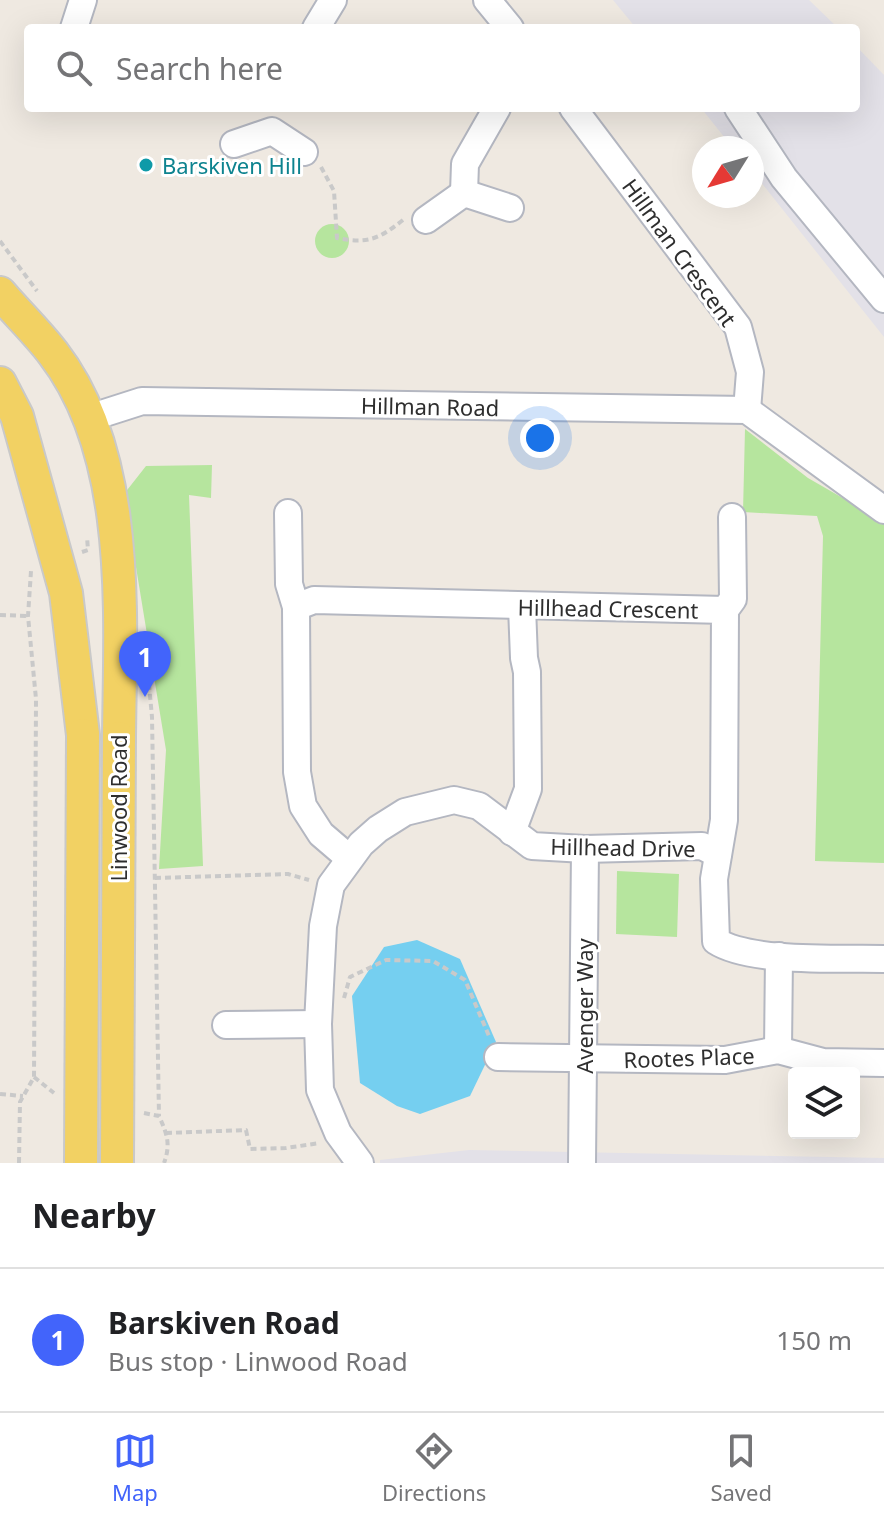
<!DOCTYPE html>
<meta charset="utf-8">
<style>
body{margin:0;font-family:"Noto Sans",sans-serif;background:#f6f6f6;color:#202124}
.controls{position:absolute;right:24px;bottom:24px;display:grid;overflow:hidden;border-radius:8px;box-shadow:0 8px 32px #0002}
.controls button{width:72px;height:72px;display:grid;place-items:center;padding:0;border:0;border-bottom:2px solid #e0e0e0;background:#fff;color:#202124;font:40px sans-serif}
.compass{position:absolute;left:692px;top:136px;width:72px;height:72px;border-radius:50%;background:#fff;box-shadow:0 8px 32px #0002;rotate:233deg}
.you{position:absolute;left:540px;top:438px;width:28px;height:28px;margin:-20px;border:6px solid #fff;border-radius:50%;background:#1a73e8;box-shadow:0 0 0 12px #1a73e833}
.badge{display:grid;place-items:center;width:52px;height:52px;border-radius:50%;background:#4264fb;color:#fff;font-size:26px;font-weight:700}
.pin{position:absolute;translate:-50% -66px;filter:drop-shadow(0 2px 4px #0008)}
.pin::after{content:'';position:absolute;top:42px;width:28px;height:24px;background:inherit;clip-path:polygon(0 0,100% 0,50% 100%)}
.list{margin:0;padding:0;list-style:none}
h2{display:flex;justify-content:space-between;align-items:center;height:104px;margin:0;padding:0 32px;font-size:34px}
h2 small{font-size:26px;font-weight:400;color:#757577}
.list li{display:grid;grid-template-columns:52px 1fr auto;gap:24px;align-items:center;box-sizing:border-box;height:144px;padding:0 32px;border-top:2px solid #e0e0e0}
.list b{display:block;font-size:30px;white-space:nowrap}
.list p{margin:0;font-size:26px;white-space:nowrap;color:#757577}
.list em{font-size:26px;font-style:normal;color:#757577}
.icon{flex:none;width:44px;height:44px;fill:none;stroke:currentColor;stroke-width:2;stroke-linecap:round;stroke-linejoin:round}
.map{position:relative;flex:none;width:884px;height:1163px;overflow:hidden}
.search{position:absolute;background:#fff;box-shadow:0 8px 32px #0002;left:24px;right:24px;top:24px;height:88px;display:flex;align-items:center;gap:20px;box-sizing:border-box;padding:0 28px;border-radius:8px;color:#757577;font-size:30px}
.sheet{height:248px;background:#fff}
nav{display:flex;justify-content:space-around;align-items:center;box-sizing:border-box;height:112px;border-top:2px solid #e0e0e0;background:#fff;font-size:22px;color:#757577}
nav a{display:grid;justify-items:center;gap:4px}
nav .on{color:#4264fb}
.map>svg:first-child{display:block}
.industrial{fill:#e3e1e8}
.green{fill:#b6e59e}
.water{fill:#75cff0}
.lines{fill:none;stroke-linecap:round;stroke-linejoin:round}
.minor-casing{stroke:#b4b7c1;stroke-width:30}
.major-casing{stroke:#c9c9c9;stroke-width:36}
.path{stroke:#c9c9c9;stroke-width:4;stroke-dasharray:6 4;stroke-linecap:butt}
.minor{stroke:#fff;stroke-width:26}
.major{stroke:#f2d163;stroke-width:32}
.major-bridge-casing{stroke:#c9c9c9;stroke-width:36;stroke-linecap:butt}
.major-bridge{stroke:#f2d163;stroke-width:32}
.culture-dot{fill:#0f9aa8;stroke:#fff;stroke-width:3}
.labels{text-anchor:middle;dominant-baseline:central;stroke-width:6;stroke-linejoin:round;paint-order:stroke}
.culture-label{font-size:22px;fill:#0d838f;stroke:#fff;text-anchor:start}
.street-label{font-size:22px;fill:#2e2e2e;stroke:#fff}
</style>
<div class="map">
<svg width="884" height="1163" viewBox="0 0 884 1163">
<rect width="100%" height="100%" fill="#efe9e1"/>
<!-- industrial -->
<g class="industrial">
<polygon points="613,0 809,0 838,28 636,28"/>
<polygon points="856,46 884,75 884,337 752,171 752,148 733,148 701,108 856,108"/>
<polygon points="469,1150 884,1158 884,1163 380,1163 380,1160"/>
</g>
<!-- green -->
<g class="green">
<circle cx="332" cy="241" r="17"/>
<polygon points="745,429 808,478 881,520 884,518 884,863 815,861 823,536 817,516 743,512"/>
<polygon points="212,465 211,498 189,495 203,866 159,869 166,750 124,494 146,466"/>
<polygon points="617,871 679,874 677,937 616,934"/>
</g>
<!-- water -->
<polygon class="water" points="417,940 460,959 496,1042 470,1096 420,1114 397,1106 360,1083 352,996 384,947"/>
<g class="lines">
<!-- minor casing -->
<g class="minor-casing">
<g id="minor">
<polyline points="487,0 510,28"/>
<polyline points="74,28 83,0"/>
<polyline points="316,28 333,0"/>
<polyline points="573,108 738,327 750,372 747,410"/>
<polyline points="738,108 784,178 884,299"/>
<polyline points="234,144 272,131 304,152"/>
<polyline points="464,193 465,164 497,108"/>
<polyline points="426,220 464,193 510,208"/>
<polyline points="89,418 142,401 747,410 884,510"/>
<polyline points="288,513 289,584 296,607 297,772 303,806 321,834 349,858"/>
<path d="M296,607L314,600L725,610L724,820L714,879L716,941C750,963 842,958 884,959"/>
<polyline points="725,610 733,599 732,517"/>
<polyline points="512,832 528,789 527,672 524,658 522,607"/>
<polyline points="226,1025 318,1024"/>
<polyline points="778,1050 779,956"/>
<polyline points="498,1057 725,1060 778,1050 823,1062 884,1063"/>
<polyline points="360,1163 338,1133 320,1090 318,1024 323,926 331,885 361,844 378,829 405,812 454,800 479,806 532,846 585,849 702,846 718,854"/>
<polyline points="582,1163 585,849"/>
</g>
</g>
<!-- major casing -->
<g class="major-casing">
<g id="major">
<path d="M0,293C17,313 37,332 53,353C132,455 120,616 119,738"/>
<polyline points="0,383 17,416 66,593 83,735"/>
</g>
</g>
<!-- path -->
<g class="path">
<path d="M321,167L334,191L337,238C368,244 379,239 403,220"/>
<polyline points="0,241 37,291"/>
<polyline points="82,552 88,550 87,537"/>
<polyline points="0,615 28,616"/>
<polyline points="148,674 152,717 159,1116"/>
<polyline points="155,878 288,874 309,880"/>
<polyline points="344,998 350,977 386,960 433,961 465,980 489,1036"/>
<polyline points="34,1077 54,1093"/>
<polyline points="0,1094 23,1096"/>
<path d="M144,1113L159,1116C167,1134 171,1144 164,1163"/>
<polyline points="166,1133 246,1130 250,1149 286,1148 320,1143"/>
<polyline points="19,1163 20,1102 34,1077 36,699 28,616 31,571"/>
</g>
<!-- minor -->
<use href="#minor" class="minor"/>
<!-- major -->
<use href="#major" class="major"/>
<!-- major-bridge casing -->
<g class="major-bridge-casing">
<g id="major-bridge">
<polyline points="81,1163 83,735"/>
<polyline points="117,1163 119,738"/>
</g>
</g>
<!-- major-bridge -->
<use href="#major-bridge" class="major-bridge"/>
</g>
<!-- markers -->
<circle class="culture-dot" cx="146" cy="165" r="8"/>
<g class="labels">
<!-- culture labels -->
<g class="culture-label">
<text x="162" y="165">Barskiven Hill</text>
</g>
<!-- street labels -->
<g class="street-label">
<text transform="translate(680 252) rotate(54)">Hillman Crescent</text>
<text transform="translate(430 406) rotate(1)">Hillman Road</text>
<text transform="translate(608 608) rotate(1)">Hillhead Crescent</text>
<text transform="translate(118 808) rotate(-90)">Linwood Road</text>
<text transform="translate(623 847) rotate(1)">Hillhead Drive</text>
<text transform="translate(584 1006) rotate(-90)">Avenger Way</text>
<text transform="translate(689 1057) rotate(-2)">Rootes Place</text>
</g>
</g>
</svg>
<div class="controls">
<button><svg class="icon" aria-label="layers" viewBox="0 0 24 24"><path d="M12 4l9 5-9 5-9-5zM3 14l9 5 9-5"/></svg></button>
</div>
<svg class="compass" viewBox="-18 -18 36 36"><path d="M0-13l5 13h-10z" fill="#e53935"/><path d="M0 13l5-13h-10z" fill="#757577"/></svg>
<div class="you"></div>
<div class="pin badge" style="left:145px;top:697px">1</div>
<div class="search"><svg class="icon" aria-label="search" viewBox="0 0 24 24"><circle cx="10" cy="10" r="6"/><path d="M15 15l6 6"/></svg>Search here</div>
</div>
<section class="sheet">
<h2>Nearby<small></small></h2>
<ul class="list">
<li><span class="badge">1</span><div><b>Barskiven Road</b><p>Bus stop · Linwood Road</p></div><em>150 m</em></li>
</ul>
</section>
<nav>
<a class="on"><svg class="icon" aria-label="map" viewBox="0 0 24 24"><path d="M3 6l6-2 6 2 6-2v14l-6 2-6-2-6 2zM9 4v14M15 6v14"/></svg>Map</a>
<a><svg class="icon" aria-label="directions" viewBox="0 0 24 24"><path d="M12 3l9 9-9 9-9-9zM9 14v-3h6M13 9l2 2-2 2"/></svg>Directions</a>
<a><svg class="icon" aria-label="saved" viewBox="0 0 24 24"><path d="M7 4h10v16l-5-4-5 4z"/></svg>Saved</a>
</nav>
